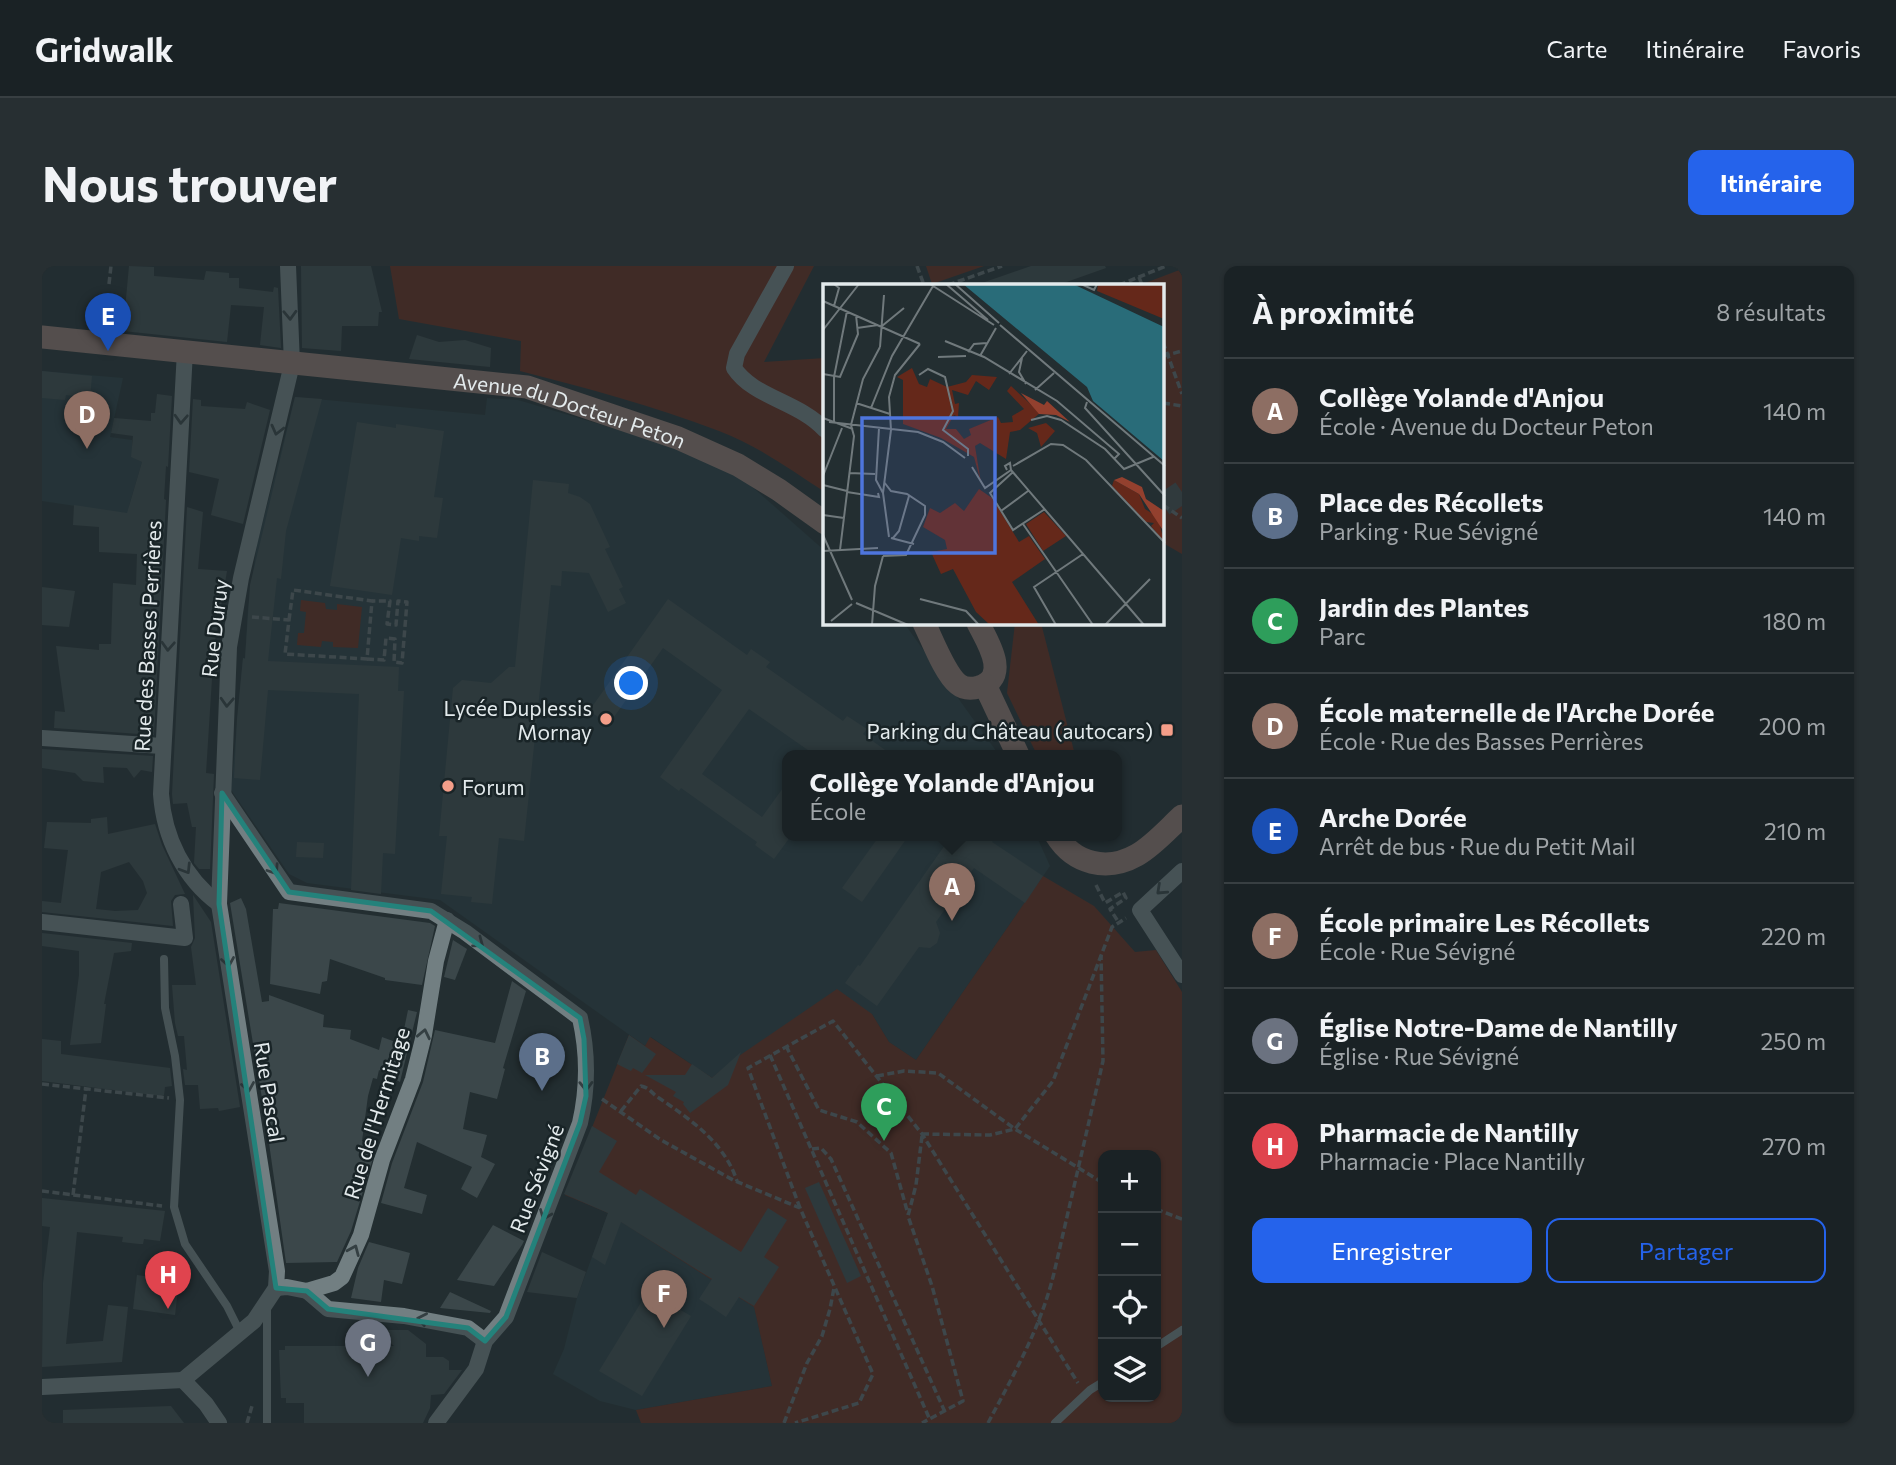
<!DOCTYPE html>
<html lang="fr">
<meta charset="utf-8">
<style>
body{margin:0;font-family:Commissioner,sans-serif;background:#272f32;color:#f1f3f6}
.controls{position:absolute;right:21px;bottom:21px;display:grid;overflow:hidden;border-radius:14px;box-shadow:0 2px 5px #0004}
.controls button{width:63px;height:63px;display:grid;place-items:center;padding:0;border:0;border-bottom:2px solid #383f42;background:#1a2225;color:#f1f3f6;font:35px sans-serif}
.you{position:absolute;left:590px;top:418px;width:24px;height:24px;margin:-18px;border:5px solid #fff;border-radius:50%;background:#1a73e8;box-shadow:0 0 0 10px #1a73e833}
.badge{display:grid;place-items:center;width:46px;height:46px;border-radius:50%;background:#2563eb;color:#fff;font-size:23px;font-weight:700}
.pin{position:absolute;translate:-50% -58px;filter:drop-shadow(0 2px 4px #0008)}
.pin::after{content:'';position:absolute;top:37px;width:24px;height:21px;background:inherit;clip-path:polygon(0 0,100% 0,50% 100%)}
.popup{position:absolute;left:740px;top:484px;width:340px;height:91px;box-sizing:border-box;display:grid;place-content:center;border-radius:14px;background:#1a2225;filter:drop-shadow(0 2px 5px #0005);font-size:23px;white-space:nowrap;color:#9fa4a7}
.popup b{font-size:26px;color:#f1f3f6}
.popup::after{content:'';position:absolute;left:50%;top:100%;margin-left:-14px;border:14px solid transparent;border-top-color:#1a2225}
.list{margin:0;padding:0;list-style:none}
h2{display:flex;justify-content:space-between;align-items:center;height:91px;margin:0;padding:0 28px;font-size:30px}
h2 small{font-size:23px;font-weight:400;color:#9fa4a7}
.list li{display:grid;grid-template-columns:46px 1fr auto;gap:21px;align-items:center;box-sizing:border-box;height:105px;padding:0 28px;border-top:2px solid #383f42}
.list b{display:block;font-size:26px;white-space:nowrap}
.list p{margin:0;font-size:23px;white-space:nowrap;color:#9fa4a7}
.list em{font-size:23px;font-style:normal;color:#9fa4a7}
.actions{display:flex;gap:14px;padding:21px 28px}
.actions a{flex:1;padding:16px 0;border:2px solid #2563eb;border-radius:14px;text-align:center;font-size:24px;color:#2563eb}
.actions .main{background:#2563eb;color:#fff}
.icon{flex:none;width:38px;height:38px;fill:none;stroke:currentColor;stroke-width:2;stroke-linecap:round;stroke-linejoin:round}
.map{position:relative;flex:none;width:1140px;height:1157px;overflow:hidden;border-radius:14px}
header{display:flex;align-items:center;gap:42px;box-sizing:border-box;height:98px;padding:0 35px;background:#1a2225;border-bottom:2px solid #383f42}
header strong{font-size:33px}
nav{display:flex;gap:38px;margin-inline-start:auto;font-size:24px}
.intro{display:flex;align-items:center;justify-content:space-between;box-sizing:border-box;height:168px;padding:0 42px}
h1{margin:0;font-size:49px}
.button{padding:18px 32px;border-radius:14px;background:#2563eb;color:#fff;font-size:24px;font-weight:700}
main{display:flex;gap:42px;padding:0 42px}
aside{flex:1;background:#1a2225;border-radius:14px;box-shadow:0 2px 5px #0004}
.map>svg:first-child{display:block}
.built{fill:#283b40}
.green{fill:#65281a;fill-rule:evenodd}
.building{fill:#3b474a;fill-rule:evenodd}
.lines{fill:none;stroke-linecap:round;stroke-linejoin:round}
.secondary-tunnel{stroke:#404a4d;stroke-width:23;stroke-dasharray:23 11;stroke-linecap:butt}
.path{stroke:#5d676a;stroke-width:3.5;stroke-dasharray:7 3.5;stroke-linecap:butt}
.lane{stroke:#727f82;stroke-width:8}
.street{stroke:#727f82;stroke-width:16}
.secondary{stroke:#907670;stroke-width:23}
.oneway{stroke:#343f42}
.marked{fill:none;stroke:#24827b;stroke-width:5;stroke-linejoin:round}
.poi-dot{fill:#f49e89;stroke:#192427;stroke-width:2.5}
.labels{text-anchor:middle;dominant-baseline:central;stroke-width:5;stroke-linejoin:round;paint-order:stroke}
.street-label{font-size:21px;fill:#e3eaec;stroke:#192427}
.poi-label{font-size:21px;fill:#e3eaec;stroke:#192427;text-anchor:end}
.inset-road{fill:none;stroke:#70797c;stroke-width:2}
.view{fill:#4e75dd;fill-opacity:0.15;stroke:#4e75dd;stroke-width:3.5}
.inset-edge{fill:none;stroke:#e3eaec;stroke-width:3.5}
</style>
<header>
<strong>Gridwalk</strong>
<nav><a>Carte</a><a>Itinéraire</a><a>Favoris</a></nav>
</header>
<div class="intro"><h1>Nous trouver</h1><a class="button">Itinéraire</a></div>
<main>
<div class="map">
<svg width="1140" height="1157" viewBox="0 0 1140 1157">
<rect width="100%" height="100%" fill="#232e31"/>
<!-- built -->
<g class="built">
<polygon points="0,105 81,112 68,171 90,174 90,191 100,196 87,240 87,248 0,235"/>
<polygon points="253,131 443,149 445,132 476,134 681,195 783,285 783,357 862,357 957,489 746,489 746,569 994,569 1008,600 874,794 847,776 830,748 670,812 609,771 603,780 398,634 265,617 247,608 189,524 201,392 203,392 206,343 215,278"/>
<polygon points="566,947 712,1040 730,1120 594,1144 558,1135 511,1108 522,1083 535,1032"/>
</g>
<!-- green -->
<g class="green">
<path d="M348,0H772L722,96L783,92V226C749,204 715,179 677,165C612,140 544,122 478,105L479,75L357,53Z"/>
<polygon points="884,0 942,0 890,18"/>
<polygon points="1140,3 1140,288 1121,277 1121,19 1098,19"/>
<polygon points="259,334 283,337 284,343 295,344 295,338 320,341 316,382 291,381 291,376 280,375 279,381 255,379 256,367 262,367 264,346 258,345"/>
<polygon points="973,357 999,357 1033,489 995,489 965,427"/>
<path d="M1001,610L1052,640L1093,686L1114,684L1140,726V1157H599L594,1144L730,1120L712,1041L575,953L576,951L523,929L587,769L603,780L608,771L670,812L694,792L795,723L830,748L847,776L874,794ZM1061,889H1114V1131H1061Z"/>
</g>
<!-- building -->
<g class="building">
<polygon points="87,0 112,1 112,10 162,14 164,5 187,7 187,12 197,12 197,22 231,26 232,21 236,22 239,82 218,79 222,41 189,39 185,76 81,65"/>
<polygon points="259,0 329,0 340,46 337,46 336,60 300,60 299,85 260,82"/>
<polygon points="989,0 1063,0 1064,2 1016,19 941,19 940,17"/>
<polygon points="375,69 397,76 423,74 449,82 448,101 367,93"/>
<polygon points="0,105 50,110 48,132 24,129 23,134 0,132"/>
<polygon points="115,128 130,130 126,201 124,200 122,233 124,234 112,469 12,462 13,445 23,446 14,380 57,384 57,378 69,378 71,317 94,319 95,288 57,286 57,261 31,259 32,239 85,247 100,196 89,191 91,170 69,167 72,152 109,155 109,147 113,147"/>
<polygon points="253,131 280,133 244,265 239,313 235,312 226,395 357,401 356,425 362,425 353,588 341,587 339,628 309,624 317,428 226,424 218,514 192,512 195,453 201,392 203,393 208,319"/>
<polygon points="151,133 159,134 159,140 203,143 205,136 228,144 201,258 169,249 177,213 147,206"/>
<polygon points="315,156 354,162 354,158 402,165 392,231 401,232 395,272 377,270 377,275 359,272 350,329 288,320"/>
<polygon points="491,214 527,218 526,227 538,231 548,238 568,281 563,283 581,321 577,323 584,337 566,346 547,307 520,305 519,320 509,319 482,575 457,572 450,638 429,636 430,631 399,628 405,570 397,570 411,422 420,414 449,417 467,401 473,401"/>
<polygon points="145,241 161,246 156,303 185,305 172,381 164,507 172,508 168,603 157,603 152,597 154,561 150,561 145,537 131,538 130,528"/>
<polygon points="0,321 33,325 27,361 0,359"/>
<polygon points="626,333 705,389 709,383 728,396 724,401 801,455 805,450 825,463 821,468 850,489 773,489 707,443 660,508 720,551 746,515 746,574 732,593 713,579 715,576 639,522 637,525 618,511 680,424 621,382 567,458 547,445"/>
<polygon points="0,483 111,490 110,506 99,504 92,512 85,502 61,501 62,517 41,515 33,507 0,502"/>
<path d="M65,551L66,568L113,558L120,579L143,628L133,629L129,635L131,660L0,646V635L19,637L26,584L2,582L5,556L49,557V553ZM87,596L101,615L105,627L96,644L73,645L54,643L59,606Z"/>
<polygon points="838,569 867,569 820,636 800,622"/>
<polygon points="910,569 955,569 950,576 1001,610 983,637 932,602 894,656 898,667 895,677 888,682 877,681 835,740 803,717 816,699 818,700"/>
<polygon points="255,576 282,577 281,592 254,591"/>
<polygon points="151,629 169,656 198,841 177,845 176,842 158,843 156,819 143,819 141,803 145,804 142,770 136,770 133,757 130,719 154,719 149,681 153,672"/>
<polygon points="199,632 204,643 220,736 227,735 227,729 282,749 281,761 309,764 308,773 337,784 340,771 359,778 366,744 375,746 358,816 337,804 335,813 331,812 326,830 320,875 335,879 309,965 295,996 244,997 225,863 188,637"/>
<polygon points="237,637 388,657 393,660 380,719 343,714 343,712 288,693 285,715 280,716 278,728 228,718 231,643 236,643"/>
<polygon points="0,667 90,677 89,685 72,687 62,738 64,738 59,777 28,779 37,709 37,685 0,680"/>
<polygon points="411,674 425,683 413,714 402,711"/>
<polygon points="470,715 484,725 461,802 463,803 455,833 428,826 421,863 445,869 439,891 453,898 435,932 419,923 430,901 375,876 362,922 385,929 380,948 339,937 350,897 381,816 393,764 453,777"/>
<polygon points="587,769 614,788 600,807 591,802 589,805 575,798"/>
<polygon points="0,773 19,775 19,788 128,802 130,820 123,821 122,829 119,830 0,815"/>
<polygon points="699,786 686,819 648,847 641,838 642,836 631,830 634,826 603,809 643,809 650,798 670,812"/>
<polygon points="550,860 575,875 557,906 594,929 598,923 699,986 726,942 745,954 722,991 737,1001 712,1040 697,1031 684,1051 668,1040 657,1033 670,1013 579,956 563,999 550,991 566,947 522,928"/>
<polygon points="777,916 819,1010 805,1017 763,922"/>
<polygon points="0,932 123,945 118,975 102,973 101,978 97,978 80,976 81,971 35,966 24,1078 61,1075 66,1039 86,1041 80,1096 0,1101 1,1017 8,961 0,960"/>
<polygon points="451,959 482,975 480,979 452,1020 415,1014"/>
<polygon points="327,976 368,987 360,1018 342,1014 339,1036 309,1032 316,1002"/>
<polygon points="500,986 544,1006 535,1032 485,1026"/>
<polygon points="95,1009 137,1015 133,1049 91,1043"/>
<polygon points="606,1025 649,1050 600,1130 557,1105"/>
<polygon points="408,1026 449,1045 448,1047 398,1042"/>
<polygon points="334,1064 366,1064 384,1078 384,1091 401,1091 407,1095 407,1104 420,1104 402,1128 389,1129 388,1142 381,1157 262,1157 262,1137 244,1137 244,1132 239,1132 237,1084 243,1084 243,1080 352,1080"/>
<polygon points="129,1140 142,1157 21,1157 21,1144"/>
</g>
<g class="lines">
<!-- secondary-tunnel -->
<polyline class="secondary-tunnel" points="1121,239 1140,226"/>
<!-- path -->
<g class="path">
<polyline points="875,0 882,19"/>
<polyline points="1097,11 1100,19"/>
<polyline points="67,18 69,0"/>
<polyline points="906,19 960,0"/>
<polyline points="1077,19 1124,0"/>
<polyline points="1121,76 1140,128"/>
<polyline points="1121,90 1140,85"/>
<polyline points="1121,137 1140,140"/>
<polyline points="1121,239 1140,252"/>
<polyline points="210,351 247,354 243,388 325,393 330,335 251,324 247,354"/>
<polyline points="325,393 342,394 344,372 353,373 352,396 360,397 365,336 356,335 354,359 345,358 348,335 330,335"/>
<polyline points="1054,619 1063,637 1081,626 1084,632 1068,643 1077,657"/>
<polyline points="744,780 777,844 815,856 849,887 866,948"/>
<polyline points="728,789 888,1154"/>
<polyline points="835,810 862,805 896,807 973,863 1061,917"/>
<polyline points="0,818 127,832"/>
<polyline points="560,833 619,874 691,914 758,942 831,1108 817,1137 753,1157"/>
<path d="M579,845L599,820C608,822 609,827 617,832C649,854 682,876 695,915"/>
<polyline points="880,868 948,869 973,863 1011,815 1070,661 1084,652"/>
<polyline points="880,870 874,919 866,950 890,1020 921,1135 880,1157"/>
<polyline points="770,883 779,882 789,893 903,1146"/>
<polyline points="0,925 120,940"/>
<polyline points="31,929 44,823"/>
<polyline points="758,942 706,802 791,755 880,868 1036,1117"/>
<polyline points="1114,943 1140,953"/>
<polyline points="205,1157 210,1140"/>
<polyline points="742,1157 765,1097 780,1070 788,1043 792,1022"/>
<path d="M946,1157C972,1108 999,1061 1012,1007L1061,795L1059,689"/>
</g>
<!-- lane -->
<g class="lane">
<polyline points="122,693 123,742 133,790 138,834 132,941 143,978 185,1040 198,1066"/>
<polyline points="1114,1081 1140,1064"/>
<polyline points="225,1157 225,1040"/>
<polyline points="1013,1157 1048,1124 1061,1116"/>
</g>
<!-- street -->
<g class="street">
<path d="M744,0L695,88L692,102C712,132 756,135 783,164"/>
<path d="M143,85L119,528C122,572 142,612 177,638"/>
<polyline points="0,472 120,480"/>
<path d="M180,527L247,626L389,645L423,666L538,752C546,787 546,822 538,857L464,1051L443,1075L434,1103L394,1157"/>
<polyline points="1140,605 1098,644 1140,709"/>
<polyline points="0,656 143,672 139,638"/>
<polyline points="234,1022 245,1021 265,1025 292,1017 300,1011 319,969 340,894 371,813 382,769 394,695 405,654"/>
<polyline points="265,1025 286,1043 362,1050 426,1062 443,1075"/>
<polyline points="141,1114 212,1055 234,1022 235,1005 177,638 187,381 199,312 250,98 246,0"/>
<polyline points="141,1114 164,1138 177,1157"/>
<polyline points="0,1121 141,1114"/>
</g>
<!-- secondary -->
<g class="secondary">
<path id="s1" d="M0,71L485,121L636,172L696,199L737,224L783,257"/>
<path d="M882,357C890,373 903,408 916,418C922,423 930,423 937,421C969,411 945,375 936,357"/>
<polyline points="943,419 976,489"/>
<path d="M1014,569C1032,598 1065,606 1095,589C1111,580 1126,563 1140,550"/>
</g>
</g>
<!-- one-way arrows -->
<defs><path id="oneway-chevron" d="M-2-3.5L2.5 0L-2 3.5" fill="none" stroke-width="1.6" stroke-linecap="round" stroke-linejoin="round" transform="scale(1.75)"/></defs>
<g class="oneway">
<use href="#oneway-chevron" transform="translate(248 49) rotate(88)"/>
<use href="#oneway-chevron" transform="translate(139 153) rotate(93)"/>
<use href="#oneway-chevron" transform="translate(235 164) rotate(104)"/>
<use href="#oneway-chevron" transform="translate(126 380) rotate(93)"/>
<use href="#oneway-chevron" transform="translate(185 436) rotate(93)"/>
<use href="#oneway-chevron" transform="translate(144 603) rotate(58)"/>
<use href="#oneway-chevron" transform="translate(232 604) rotate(56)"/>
<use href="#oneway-chevron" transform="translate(1119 624) rotate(137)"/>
<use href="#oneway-chevron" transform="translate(437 677) rotate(37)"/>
<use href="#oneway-chevron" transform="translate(186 696) rotate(81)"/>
<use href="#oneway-chevron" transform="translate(382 768) rotate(-78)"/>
<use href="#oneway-chevron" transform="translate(544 820) rotate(89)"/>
<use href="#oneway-chevron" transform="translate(206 821) rotate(81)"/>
<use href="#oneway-chevron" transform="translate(503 949) rotate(111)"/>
<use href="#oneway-chevron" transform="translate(312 984) rotate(-67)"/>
<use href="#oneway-chevron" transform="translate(380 1053) rotate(-169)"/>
</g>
<!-- marked area -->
<path d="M0 0H1140V1157H0ZM180,527L247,626L389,645L538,752L542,773L544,830L538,857L464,1051L443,1075L426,1062L286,1043L265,1025L234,1022L177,638Z" fill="#232e31" fill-opacity=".55" fill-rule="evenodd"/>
<path class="marked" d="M180,527L247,626L389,645L538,752L542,773L544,830L538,857L464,1051L443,1075L426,1062L286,1043L265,1025L234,1022L177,638Z"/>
<!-- markers -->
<g class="poi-dot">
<circle cx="564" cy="453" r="7"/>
<rect x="1118" y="457" width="14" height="14" rx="3.5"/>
<circle cx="406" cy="520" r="7"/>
</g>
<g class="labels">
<!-- street labels -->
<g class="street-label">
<text stroke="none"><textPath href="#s1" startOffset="534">Avenue du Docteur Peton</textPath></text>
<text transform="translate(172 362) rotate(-83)">Rue Duruy</text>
<text transform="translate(105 370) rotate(-87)">Rue des Basses Perrières</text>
<text transform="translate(228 826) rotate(81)">Rue Pascal</text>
<text transform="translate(334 847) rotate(-73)">Rue de l'Hermitage</text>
<text transform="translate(494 912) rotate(-69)">Rue Sévigné</text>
</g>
<!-- poi labels -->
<g class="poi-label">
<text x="550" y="441">Lycée Duplessis<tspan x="550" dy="24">Mornay</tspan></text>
<text x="1111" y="464">Parking du Château (autocars)</text>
<text x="420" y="520" text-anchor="start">Forum</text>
</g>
</g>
<!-- overview -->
<g transform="translate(781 18)">
<rect width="341" height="341" fill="#232e31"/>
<path d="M275,0H341V35L274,7ZM89,84L96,100L104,103L107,95L124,103L143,98L149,91L174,93L166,106L153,97L145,111L129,106L132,120L136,119L135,133L131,131L123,145H133L141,155L148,151L146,145L175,133L178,139L190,138L189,132L201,125L184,107L188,102L217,129L197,146L187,148L183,175L157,159L152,162L158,199L151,173L118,154L80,140V96L74,93ZM223,139L232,147L218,163L214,149L205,144ZM291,196L316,210L322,225L335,233L341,258L328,242L331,239L323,238L289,202ZM156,205L169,214L196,258L206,252L222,275L189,298L216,341H167L153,328L130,285L118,290L108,268L124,265L122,256L100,243L107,224L117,229L132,219L141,227ZM221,228L243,252L220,267L203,240Z" fill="#65281a"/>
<path d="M198,109L221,121L224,117L247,138L233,131L216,130ZM299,193L319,203L323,215L341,227V248L316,210L291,196Z" fill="#93402e"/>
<path d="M140,0H250L341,43V177L270,117L264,103Z" fill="#296c79"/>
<path class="inset-road" d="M11,0L16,4L11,22M107,0L171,41M123,0L165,36M132,0L176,39M258,0L271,6L274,0M0,17L97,60M177,41L342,182M59,42L81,24M34,44L55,41M0,46L36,0M122,57L161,73L234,117L296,170L291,175M57,63L61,11M145,68L151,60L164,59M157,72L173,44M115,73L143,72M199,74L196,88L203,100M0,90L17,93L35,50L33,31M186,90L204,67M96,91L105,85L122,93L130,127L120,146L145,165V172M212,106L231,89M264,118L262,124L342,212M33,119L67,130M48,124L69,72L110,2M0,134L30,145M208,136L224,132L238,136L282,165L301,185L330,173M6,138L95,148L120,158L142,174M11,139V93L24,27M28,141L40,95L57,63M56,144L53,196L60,209M190,182L228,160L240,161L263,176L342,259M149,183L162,204L188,186L187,179L182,182L184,186M188,186L321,341M190,188L167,209L190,246L222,225M26,189L52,190M0,192L19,144M0,201L24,207M24,208L56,213L55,209M178,227L205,207M0,231L21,234M200,240L270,341M0,251L29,316M66,253L60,209L68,146L66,113L72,91L97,60M68,254L91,260M70,254L76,247L86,212M17,266L31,152L28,141M0,267L55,264M60,272L83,271L102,231V222L84,210L68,207L61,198M97,315L143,327L156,341M33,319L85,341M8,337L29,320M49,341L52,302L60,272M233,341L211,303L260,270M282,341L327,295"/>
<path class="view" d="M39,134H172V269H39Z"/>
<rect width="341" height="341" class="inset-edge"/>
</g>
</svg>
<div class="controls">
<button>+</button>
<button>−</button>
<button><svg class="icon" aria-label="locate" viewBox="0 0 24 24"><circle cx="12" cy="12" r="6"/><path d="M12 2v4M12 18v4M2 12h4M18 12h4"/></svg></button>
<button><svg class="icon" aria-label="layers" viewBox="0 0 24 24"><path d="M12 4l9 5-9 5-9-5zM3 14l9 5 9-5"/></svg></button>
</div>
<div class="you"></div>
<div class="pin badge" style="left:910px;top:655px;background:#8d6e63">A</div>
<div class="popup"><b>Collège Yolande d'Anjou</b>École</div>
<div class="pin badge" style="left:500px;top:825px;background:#5c6f8a">B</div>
<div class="pin badge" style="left:842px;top:875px;background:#2e9e5b">C</div>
<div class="pin badge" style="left:45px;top:183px;background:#8d6e63">D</div>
<div class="pin badge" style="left:66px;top:85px;background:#1a4fb4">E</div>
<div class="pin badge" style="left:622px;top:1062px;background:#8d6e63">F</div>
<div class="pin badge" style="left:326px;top:1111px;background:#6b7280">G</div>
<div class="pin badge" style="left:126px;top:1043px;background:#e0444e">H</div>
</div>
<aside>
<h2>À proximité<small>8 résultats</small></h2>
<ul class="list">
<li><span class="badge" style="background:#8d6e63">A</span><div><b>Collège Yolande d'Anjou</b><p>École · Avenue du Docteur Peton</p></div><em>140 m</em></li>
<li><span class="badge" style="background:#5c6f8a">B</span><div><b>Place des Récollets</b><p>Parking · Rue Sévigné</p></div><em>140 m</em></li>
<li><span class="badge" style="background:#2e9e5b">C</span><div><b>Jardin des Plantes</b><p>Parc</p></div><em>180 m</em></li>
<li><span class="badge" style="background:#8d6e63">D</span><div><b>École maternelle de l'Arche Dorée</b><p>École · Rue des Basses Perrières</p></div><em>200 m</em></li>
<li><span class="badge" style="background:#1a4fb4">E</span><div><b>Arche Dorée</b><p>Arrêt de bus · Rue du Petit Mail</p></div><em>210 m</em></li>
<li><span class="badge" style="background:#8d6e63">F</span><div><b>École primaire Les Récollets</b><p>École · Rue Sévigné</p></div><em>220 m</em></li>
<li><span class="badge" style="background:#6b7280">G</span><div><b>Église Notre-Dame de Nantilly</b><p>Église · Rue Sévigné</p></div><em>250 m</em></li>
<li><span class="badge" style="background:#e0444e">H</span><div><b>Pharmacie de Nantilly</b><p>Pharmacie · Place Nantilly</p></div><em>270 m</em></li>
</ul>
<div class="actions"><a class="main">Enregistrer</a><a>Partager</a></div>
</aside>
</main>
